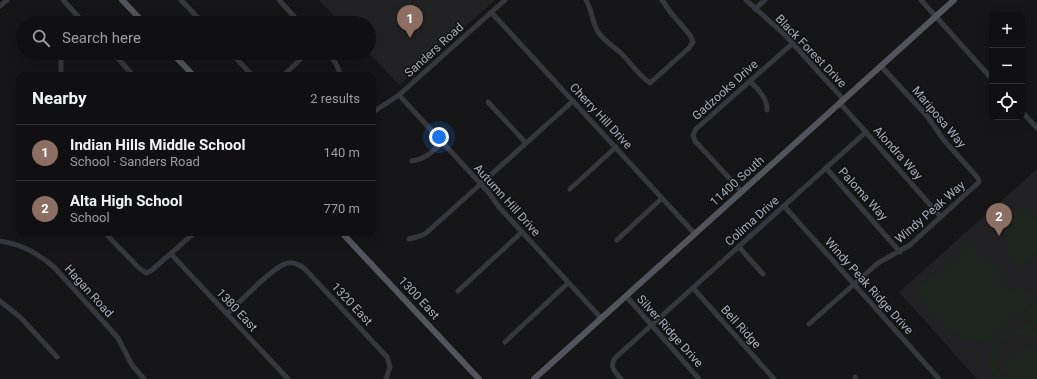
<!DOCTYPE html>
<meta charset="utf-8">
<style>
body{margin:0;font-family:Roboto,sans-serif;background:#1e1e20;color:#f1f3f6}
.controls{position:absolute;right:12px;top:12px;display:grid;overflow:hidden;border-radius:8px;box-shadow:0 4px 16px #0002}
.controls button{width:36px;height:36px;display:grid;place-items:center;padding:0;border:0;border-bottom:1px solid #303032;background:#101012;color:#f1f3f6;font:20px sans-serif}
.you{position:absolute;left:439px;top:137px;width:14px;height:14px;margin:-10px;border:3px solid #fff;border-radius:50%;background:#1a73e8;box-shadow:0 0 0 6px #1a73e833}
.badge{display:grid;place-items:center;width:26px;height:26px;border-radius:50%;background:#8c9099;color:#fff;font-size:13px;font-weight:700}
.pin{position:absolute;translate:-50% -33px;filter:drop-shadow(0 1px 2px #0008)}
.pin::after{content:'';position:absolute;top:21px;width:14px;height:12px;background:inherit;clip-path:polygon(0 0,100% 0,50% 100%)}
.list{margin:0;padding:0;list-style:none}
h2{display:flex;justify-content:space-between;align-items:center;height:52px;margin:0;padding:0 16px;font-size:17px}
h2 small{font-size:13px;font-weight:400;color:#9c9d9f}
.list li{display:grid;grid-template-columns:26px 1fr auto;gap:12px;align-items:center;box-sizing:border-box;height:56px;padding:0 16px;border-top:1px solid #303032}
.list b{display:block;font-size:15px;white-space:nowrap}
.list p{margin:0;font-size:13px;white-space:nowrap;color:#9c9d9f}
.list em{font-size:13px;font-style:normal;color:#9c9d9f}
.icon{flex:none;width:22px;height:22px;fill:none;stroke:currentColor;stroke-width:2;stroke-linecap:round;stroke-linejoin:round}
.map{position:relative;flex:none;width:1037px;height:379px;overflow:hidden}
.search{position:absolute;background:#101012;box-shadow:0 4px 16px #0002;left:16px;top:16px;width:360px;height:44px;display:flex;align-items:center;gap:10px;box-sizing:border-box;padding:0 14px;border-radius:22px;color:#9c9d9f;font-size:15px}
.panel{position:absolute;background:#101012;box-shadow:0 4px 16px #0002;left:16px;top:72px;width:360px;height:164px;border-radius:8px}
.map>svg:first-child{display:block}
.built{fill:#222225}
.green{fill:#1e261f}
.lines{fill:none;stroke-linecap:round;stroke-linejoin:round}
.minor{stroke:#37383d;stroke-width:5}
.major{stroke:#53555c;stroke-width:6}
.labels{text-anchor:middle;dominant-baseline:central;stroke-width:3;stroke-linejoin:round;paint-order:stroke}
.street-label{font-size:12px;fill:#a8adb8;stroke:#111113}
</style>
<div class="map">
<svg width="1037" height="379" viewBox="0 0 1037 379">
<rect width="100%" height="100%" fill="#161618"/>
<!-- built -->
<g class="built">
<polygon points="319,0 495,0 399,85 369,53 369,23 341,23"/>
<polygon points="1037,169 1037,379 977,379 899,292"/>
</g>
<!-- green -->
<g class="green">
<path d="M1021,204L1037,218V254L1018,268C1000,249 1002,222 1021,204Z"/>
<path d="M967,246L974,247L988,264L992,261L1006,276L1004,278L1005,279L1003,282L1013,292L1021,285L1033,298V301L988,342C949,342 938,319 914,293Z"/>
<polygon points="1034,303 1037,303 1037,324 1035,326 1024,315 1026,313 1025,312"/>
<path d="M1026,320L1037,332V342C1012,320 980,354 1004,379H995C978,355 997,327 1025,329L1021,324Z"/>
<polygon points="1028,343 1037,353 1037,379 1012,379 1001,368"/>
</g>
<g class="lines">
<!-- minor -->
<g class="minor">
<polyline points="63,0 84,23"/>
<polyline points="181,0 203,23"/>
<polyline points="279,0 300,23"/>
<path d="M586,0C592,10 592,22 598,32C604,41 613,46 621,53C631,63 638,75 650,83L689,48L693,42L690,35L671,13L662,0"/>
<polyline points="746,0 785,35 844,100"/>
<polyline points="921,0 992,79"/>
<polyline points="0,6 7,0"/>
<polyline points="755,9 765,0"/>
<polyline points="491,12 695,234"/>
<polyline points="113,53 133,75"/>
<polyline points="231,53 252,75"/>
<polyline points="328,53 335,62 341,75"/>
<polyline points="61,75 61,53"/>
<polyline points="284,75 307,53"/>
<path d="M750,81C758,90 767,97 767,110"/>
<polyline points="399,95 489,193 499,207 601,318"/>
<polyline points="488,102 526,143"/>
<polyline points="840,103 941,217"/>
<polyline points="373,112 399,95 505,0"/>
<polyline points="1022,112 1037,128"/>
<path d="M412,161C426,159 432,152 442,143"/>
<polyline points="826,168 900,252"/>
<polyline points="570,189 616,147"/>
<polyline points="742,192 695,141 693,135 696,129 793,43"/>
<polyline points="784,206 939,379"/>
<polyline points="105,233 139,268 146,273 152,270 194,233"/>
<polyline points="409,239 417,237 425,234 573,101"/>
<polyline points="617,240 662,198"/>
<path d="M0,241C21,244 38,253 54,267L118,338L132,365L144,379"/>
<polyline points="739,247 763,274"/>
<polyline points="171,254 288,379"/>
<polyline points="693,288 774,379"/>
<polyline points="458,291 522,232"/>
<polyline points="626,296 699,379"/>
<polyline points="0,301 20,317 57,357"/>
<path d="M227,314C239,303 274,265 288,263C295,262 300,265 305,269L387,357L390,367L386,379"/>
<polyline points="809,324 878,263 910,245 979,182 978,178 943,139 927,116 881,66"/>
<polyline points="505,342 568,283"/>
<polyline points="855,377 856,379"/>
<path d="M621,379C615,372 609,367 615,358L866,132"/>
</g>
<!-- major -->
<g class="major">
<polyline points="122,0 144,23"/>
<polyline points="172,53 193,75"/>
<polyline points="342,233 479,379"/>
<polyline points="534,379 954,0"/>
</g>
</g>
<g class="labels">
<!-- street labels -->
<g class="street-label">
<text transform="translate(434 50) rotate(-42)">Sanders Road</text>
<text transform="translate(811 51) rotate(46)">Black Forest Drive</text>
<text transform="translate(725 90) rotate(-42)">Gadzooks Drive</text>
<text transform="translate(601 116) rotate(47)">Cherry Hill Drive</text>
<text transform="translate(939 117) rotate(50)">Mariposa Way</text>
<text transform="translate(898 153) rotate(48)">Alondra Way</text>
<text transform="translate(737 181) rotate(-42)">11400 South</text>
<text transform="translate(863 194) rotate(48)">Paloma Way</text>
<text transform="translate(507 200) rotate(48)">Autumn Hill Drive</text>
<text transform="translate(930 212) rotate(-41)">Windy Peak Way</text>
<text transform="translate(752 221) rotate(-42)">Colima Drive</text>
<text transform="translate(869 286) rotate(48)">Windy Peak Ridge Drive</text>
<text transform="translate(89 291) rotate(48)">Hagan Road</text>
<text transform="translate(419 298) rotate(47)">1300 East</text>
<text transform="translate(352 304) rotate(47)">1320 East</text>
<text transform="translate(237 310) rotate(47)">1380 East</text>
<text transform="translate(741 327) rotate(48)">Bell Ridge</text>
<text transform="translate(670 331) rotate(48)">Silver Ridge Drive</text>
</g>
</g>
</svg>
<div class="controls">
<button>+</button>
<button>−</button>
<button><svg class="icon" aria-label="locate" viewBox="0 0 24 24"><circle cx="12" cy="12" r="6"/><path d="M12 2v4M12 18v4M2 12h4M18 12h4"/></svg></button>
</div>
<div class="you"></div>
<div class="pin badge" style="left:410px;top:38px;background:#8d6e63">1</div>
<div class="pin badge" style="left:999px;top:236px;background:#8d6e63">2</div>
<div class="search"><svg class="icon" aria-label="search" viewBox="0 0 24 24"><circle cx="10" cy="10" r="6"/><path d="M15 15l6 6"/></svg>Search here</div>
<section class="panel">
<h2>Nearby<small>2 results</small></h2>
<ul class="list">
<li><span class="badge" style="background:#8d6e63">1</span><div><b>Indian Hills Middle School</b><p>School · Sanders Road</p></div><em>140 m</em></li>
<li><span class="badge" style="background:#8d6e63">2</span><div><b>Alta High School</b><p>School</p></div><em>770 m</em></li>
</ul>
</section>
</div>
